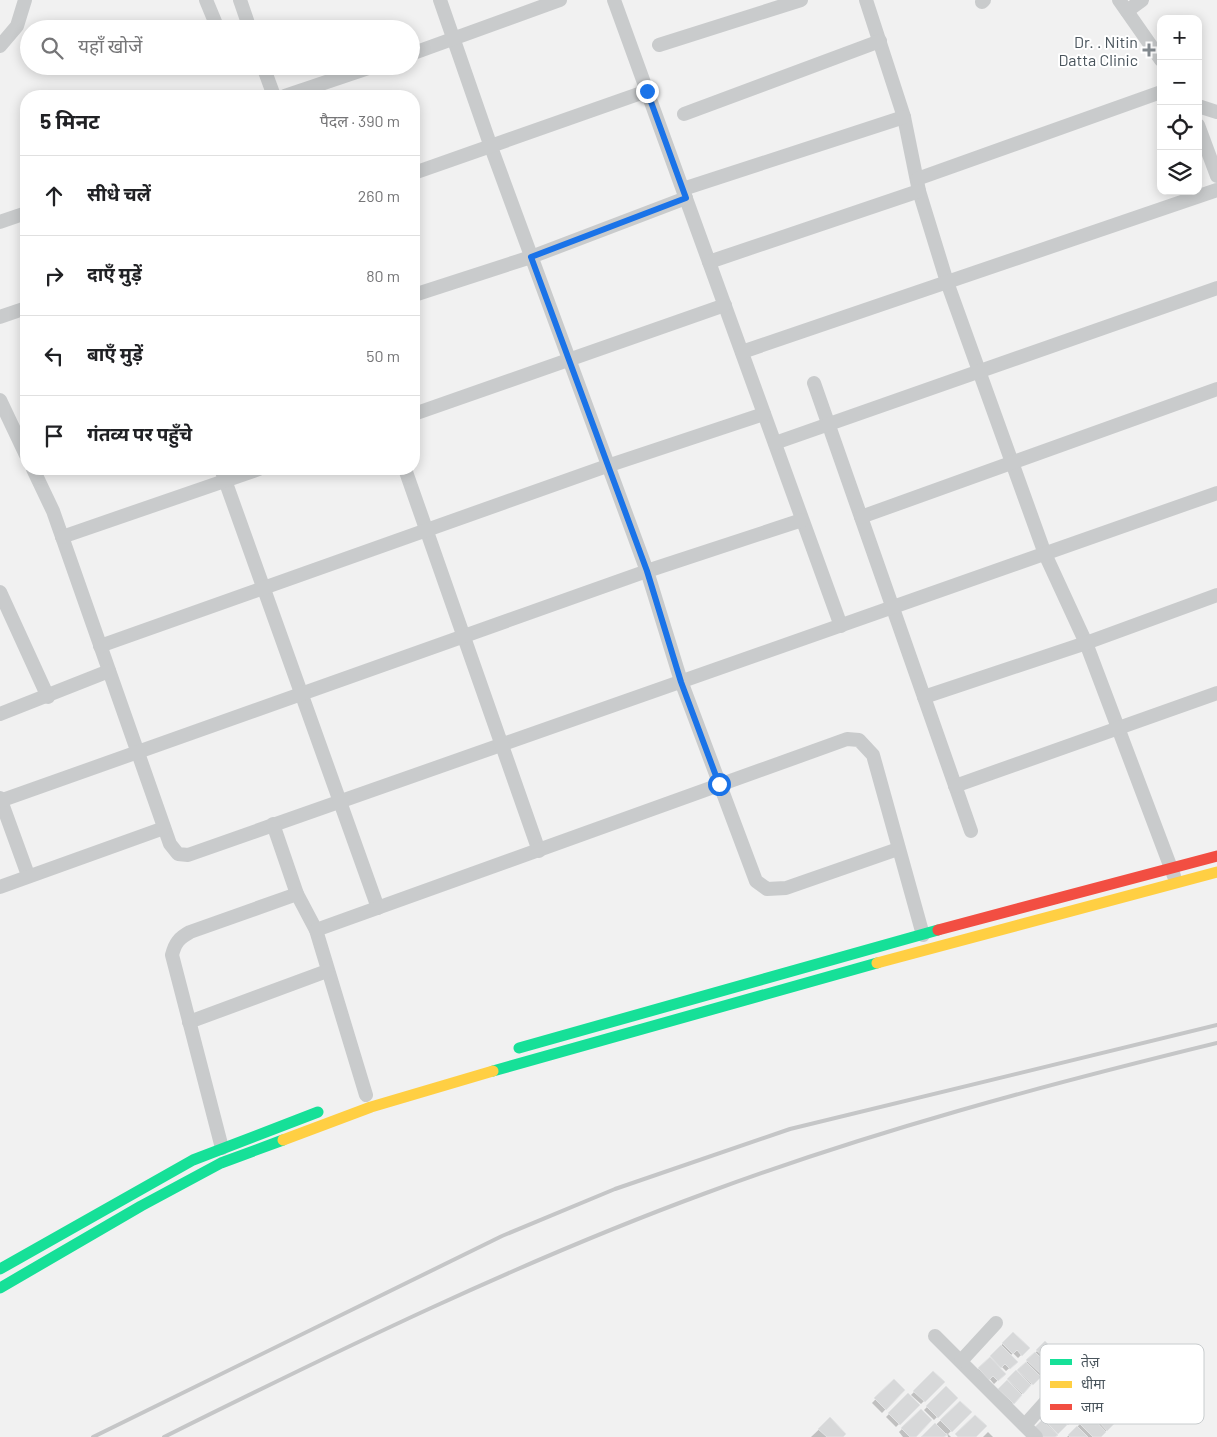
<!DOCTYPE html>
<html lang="hi">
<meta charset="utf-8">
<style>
body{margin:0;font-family:Barlow,"Noto Sans Devanagari",sans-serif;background:#f6f6f6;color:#202124}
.controls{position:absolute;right:15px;top:15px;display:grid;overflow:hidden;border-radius:10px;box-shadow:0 2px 12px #0003}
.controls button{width:45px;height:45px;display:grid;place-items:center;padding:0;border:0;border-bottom:1px solid #e0e0e0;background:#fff;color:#202124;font:25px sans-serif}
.stop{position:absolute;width:15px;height:15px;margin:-11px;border:4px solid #1a73e8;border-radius:50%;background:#fff}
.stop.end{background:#1a73e8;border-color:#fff;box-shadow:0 1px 5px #0008}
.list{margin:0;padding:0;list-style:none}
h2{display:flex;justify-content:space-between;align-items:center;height:65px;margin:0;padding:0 20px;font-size:21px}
h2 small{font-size:16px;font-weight:400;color:#757577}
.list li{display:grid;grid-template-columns:32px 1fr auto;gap:15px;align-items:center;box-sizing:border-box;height:80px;padding:0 20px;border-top:1px solid #e0e0e0}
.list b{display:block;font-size:19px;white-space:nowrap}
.list em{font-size:16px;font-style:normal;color:#757577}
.icon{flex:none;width:28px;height:28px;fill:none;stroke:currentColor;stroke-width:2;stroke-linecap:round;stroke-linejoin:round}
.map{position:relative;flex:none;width:1217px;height:1437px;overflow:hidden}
.search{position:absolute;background:#fff;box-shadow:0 2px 12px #0003;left:20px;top:20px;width:400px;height:55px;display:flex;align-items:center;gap:12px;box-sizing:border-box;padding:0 18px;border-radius:28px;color:#757577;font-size:19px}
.panel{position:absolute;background:#fff;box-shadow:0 2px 12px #0003;left:20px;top:90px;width:400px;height:385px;border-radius:20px}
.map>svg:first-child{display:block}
.shadow{fill:#0003}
.building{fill:#d7d8d9;stroke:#e2e3e4}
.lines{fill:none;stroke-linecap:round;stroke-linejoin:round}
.street{stroke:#c9cbcc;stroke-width:14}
.fast{stroke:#16e098;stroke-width:11}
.slow{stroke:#ffcf43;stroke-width:11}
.jam{stroke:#f24e42;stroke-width:11}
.rail{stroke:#c5c6c7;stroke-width:4}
.route{stroke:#1a73e8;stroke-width:6}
.poi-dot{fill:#848b90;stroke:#fff;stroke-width:2}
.labels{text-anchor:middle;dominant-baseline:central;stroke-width:4;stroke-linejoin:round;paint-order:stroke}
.poi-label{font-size:16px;fill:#49545c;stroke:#fff;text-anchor:end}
.key{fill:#fff;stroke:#c8ccce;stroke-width:1}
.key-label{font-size:14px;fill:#49545c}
</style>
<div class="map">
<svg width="1217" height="1437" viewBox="0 0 1217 1437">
<rect width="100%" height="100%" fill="#f1f1f1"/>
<!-- shadow -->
<g class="shadow">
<polygon points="1013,1333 1028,1348 1018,1358 1013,1353 1010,1356 1016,1362 1006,1371 1001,1366 999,1368 1004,1374 994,1384 989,1378 986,1382 976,1372"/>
<polygon points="1045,1343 1059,1356 1010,1406 996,1393"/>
<polygon points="933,1373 943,1382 921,1404 911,1395"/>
<polygon points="894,1380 904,1390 882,1413 872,1403"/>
<polygon points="1080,1382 1094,1395 1054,1437 1036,1437 1032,1432"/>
<polygon points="946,1388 956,1398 934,1420 924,1410"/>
<polygon points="1111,1393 1126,1410 1100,1437 1067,1437"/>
<polygon points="908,1395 918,1405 896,1427 886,1417"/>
<polygon points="960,1402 970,1412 948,1434 951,1437 948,1437 947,1433 943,1437 923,1437"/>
<polygon points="921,1410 914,1437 903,1437 899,1432"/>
<polygon points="830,1419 841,1437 811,1437"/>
<polygon points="988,1432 993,1437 983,1437"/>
</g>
<!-- building -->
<g class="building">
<polygon points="1013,1332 1030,1348 1022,1356 1017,1350 1013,1354 1002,1343"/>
<polygon points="1045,1341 1060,1356 1052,1364 1036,1350"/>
<polygon points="1001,1345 1018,1362 1010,1369 1005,1364 1001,1368 990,1356"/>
<polygon points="1035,1352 1050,1367 1042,1375 1026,1360"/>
<polygon points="990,1357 1006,1374 998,1381 993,1376 989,1380 978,1368"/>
<polygon points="1026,1362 1041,1377 1033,1385 1017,1370"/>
<polygon points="1016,1370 1031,1385 1023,1394 1007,1379"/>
<polygon points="933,1371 945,1382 925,1402 913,1391"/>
<polygon points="894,1379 905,1390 886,1410 874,1398"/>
<polygon points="1007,1380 1022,1395 1014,1404 998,1389"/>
<polygon points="946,1386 958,1398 938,1418 926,1406"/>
<polygon points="908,1393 920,1405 900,1425 888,1413"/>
<polygon points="960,1401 972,1412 952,1432 940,1420"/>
<polygon points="1061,1401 1076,1416 1068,1425 1053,1410"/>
<polygon points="1099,1403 1116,1422 1107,1431 1090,1412"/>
<polygon points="921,1409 932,1420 916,1437 910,1437 901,1428"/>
<polygon points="1051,1410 1067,1425 1058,1434 1043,1419"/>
<polygon points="1089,1414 1106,1432 1101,1437 1093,1437 1079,1423"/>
<polygon points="975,1415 987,1426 976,1437 958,1437 955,1434"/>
<polygon points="830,1417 846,1434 843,1437 827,1437 818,1429"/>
<polygon points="1042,1420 1058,1435 1055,1437 1043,1437 1034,1428"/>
<polygon points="935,1423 947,1435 944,1437 921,1437"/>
<polygon points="1077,1426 1088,1437 1070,1437 1068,1435"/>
</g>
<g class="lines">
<!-- street -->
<g class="street">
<polyline points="206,0 218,29"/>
<polyline points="240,0 250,29"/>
<polyline points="440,0 491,147 647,571 681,681 756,881 767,889 786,888 898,849"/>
<polyline points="614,0 841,626"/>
<polyline points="866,0 904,117 919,191 947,282 1045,554 1086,643 1174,876"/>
<polyline points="1119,0 1161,60"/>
<polyline points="982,2 984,0"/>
<polyline points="1127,11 1142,0"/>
<polyline points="659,45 801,0"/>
<polyline points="0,46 17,26 25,0"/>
<polyline points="411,54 560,0"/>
<polyline points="263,66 274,96"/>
<polyline points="285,96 374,66"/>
<polyline points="1198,106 1217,112"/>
<polyline points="684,114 880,41"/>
<polyline points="1198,125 1217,176"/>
<polyline points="414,173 647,91"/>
<polyline points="917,179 1161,92"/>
<polyline points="683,189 904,117"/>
<polyline points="0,222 26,213"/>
<polyline points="709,262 919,191"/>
<polyline points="414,295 531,257 686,198"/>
<polyline points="0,317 26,308"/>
<polyline points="742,352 1217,190"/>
<polyline points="814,383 971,831"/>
<polyline points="0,400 26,455"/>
<polyline points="414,414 725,305"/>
<polyline points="775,443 1217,288"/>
<polyline points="33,469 53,511 170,844 178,854 188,855 1217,493"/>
<polyline points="221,469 378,908"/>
<polyline points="405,469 539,851"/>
<polyline points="861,517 1217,389"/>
<polyline points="62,537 259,469"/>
<polyline points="0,592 48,697"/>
<polyline points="100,646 607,466 764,414"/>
<polyline points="924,697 1086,643 1217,595"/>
<polyline points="0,714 109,671"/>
<polyline points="955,786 1217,693"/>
<polyline points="0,798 28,875"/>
<polyline points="0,801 647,571 802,520"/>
<polyline points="273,824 297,894 316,930 366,1095"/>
<polyline points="0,887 164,828"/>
<polyline points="316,930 847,739 859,740 873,755 923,935"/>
<polyline points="189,1022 327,971"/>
<path d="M222,1148L172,955C175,943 179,938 190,932L297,894"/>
<polyline points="935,1336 1036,1437"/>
<polyline points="961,1361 996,1323"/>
<polyline points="1025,1425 1068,1377"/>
</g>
<!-- fast -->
<g class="fast">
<polyline points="519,1048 938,930"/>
<polyline points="493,1071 877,963"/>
<polyline points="0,1269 193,1160 318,1112"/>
<polyline points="0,1288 141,1206 221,1163 283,1140"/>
</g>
<!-- slow -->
<g class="slow">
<polyline points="877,963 1217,872"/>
<polyline points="283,1140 371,1107 493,1071"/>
</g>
<!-- jam -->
<polyline class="jam" points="938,930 1217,856"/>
<!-- rail -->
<g class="rail">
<polyline points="93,1437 502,1236 615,1189 790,1129 1217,1025"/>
<path d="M164,1437C341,1349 521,1261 706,1193C873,1131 1045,1085 1217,1043"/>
</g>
</g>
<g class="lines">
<!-- route -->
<polyline class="route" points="647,91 686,198 531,257 647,571 681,682 719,784"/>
</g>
<!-- markers -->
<path class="poi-dot" d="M1146.5 42.5h5v5h5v5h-5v5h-5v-5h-5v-5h5z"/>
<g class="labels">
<!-- poi labels -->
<g class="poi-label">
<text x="1138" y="41">Dr. . Nitin<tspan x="1138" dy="18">Datta Clinic</tspan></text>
</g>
</g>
<!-- legend -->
<rect x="1040" y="1344" width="164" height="80" rx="8" class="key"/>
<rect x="1050" y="1359" width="22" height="6" fill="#16e098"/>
<rect x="1050" y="1381" width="22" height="7" fill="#ffcf43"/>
<rect x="1050" y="1404" width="22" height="6" fill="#f24e42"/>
<g class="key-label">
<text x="1081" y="1367">तेज़</text>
<text x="1081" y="1389">धीमा</text>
<text x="1081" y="1412">जाम</text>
</g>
</svg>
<div class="controls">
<button>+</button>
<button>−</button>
<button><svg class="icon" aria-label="locate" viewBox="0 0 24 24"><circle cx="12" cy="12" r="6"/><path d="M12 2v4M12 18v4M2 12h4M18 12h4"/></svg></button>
<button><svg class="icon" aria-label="layers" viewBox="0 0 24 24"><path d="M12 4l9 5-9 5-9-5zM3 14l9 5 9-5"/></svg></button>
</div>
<div class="stop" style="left:719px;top:784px"></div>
<div class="stop end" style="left:647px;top:91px"></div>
<div class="search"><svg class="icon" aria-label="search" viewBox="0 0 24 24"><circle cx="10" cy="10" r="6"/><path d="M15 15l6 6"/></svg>यहाँ खोजें</div>
<section class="panel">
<h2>5 मिनट<small>पैदल · 390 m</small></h2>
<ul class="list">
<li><svg class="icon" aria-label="ahead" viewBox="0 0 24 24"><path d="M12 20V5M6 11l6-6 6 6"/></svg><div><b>सीधे चलें</b></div><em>260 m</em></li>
<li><svg class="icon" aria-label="right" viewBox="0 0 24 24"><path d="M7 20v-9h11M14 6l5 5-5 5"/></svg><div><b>दाएँ मुड़ें</b></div><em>80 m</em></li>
<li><svg class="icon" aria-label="left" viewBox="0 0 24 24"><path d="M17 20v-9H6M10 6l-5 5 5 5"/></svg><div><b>बाएँ मुड़ें</b></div><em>50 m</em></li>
<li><svg class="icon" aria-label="arrive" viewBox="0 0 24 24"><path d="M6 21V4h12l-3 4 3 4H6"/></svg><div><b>गंतव्य पर पहुँचे</b></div></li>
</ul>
</section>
</div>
